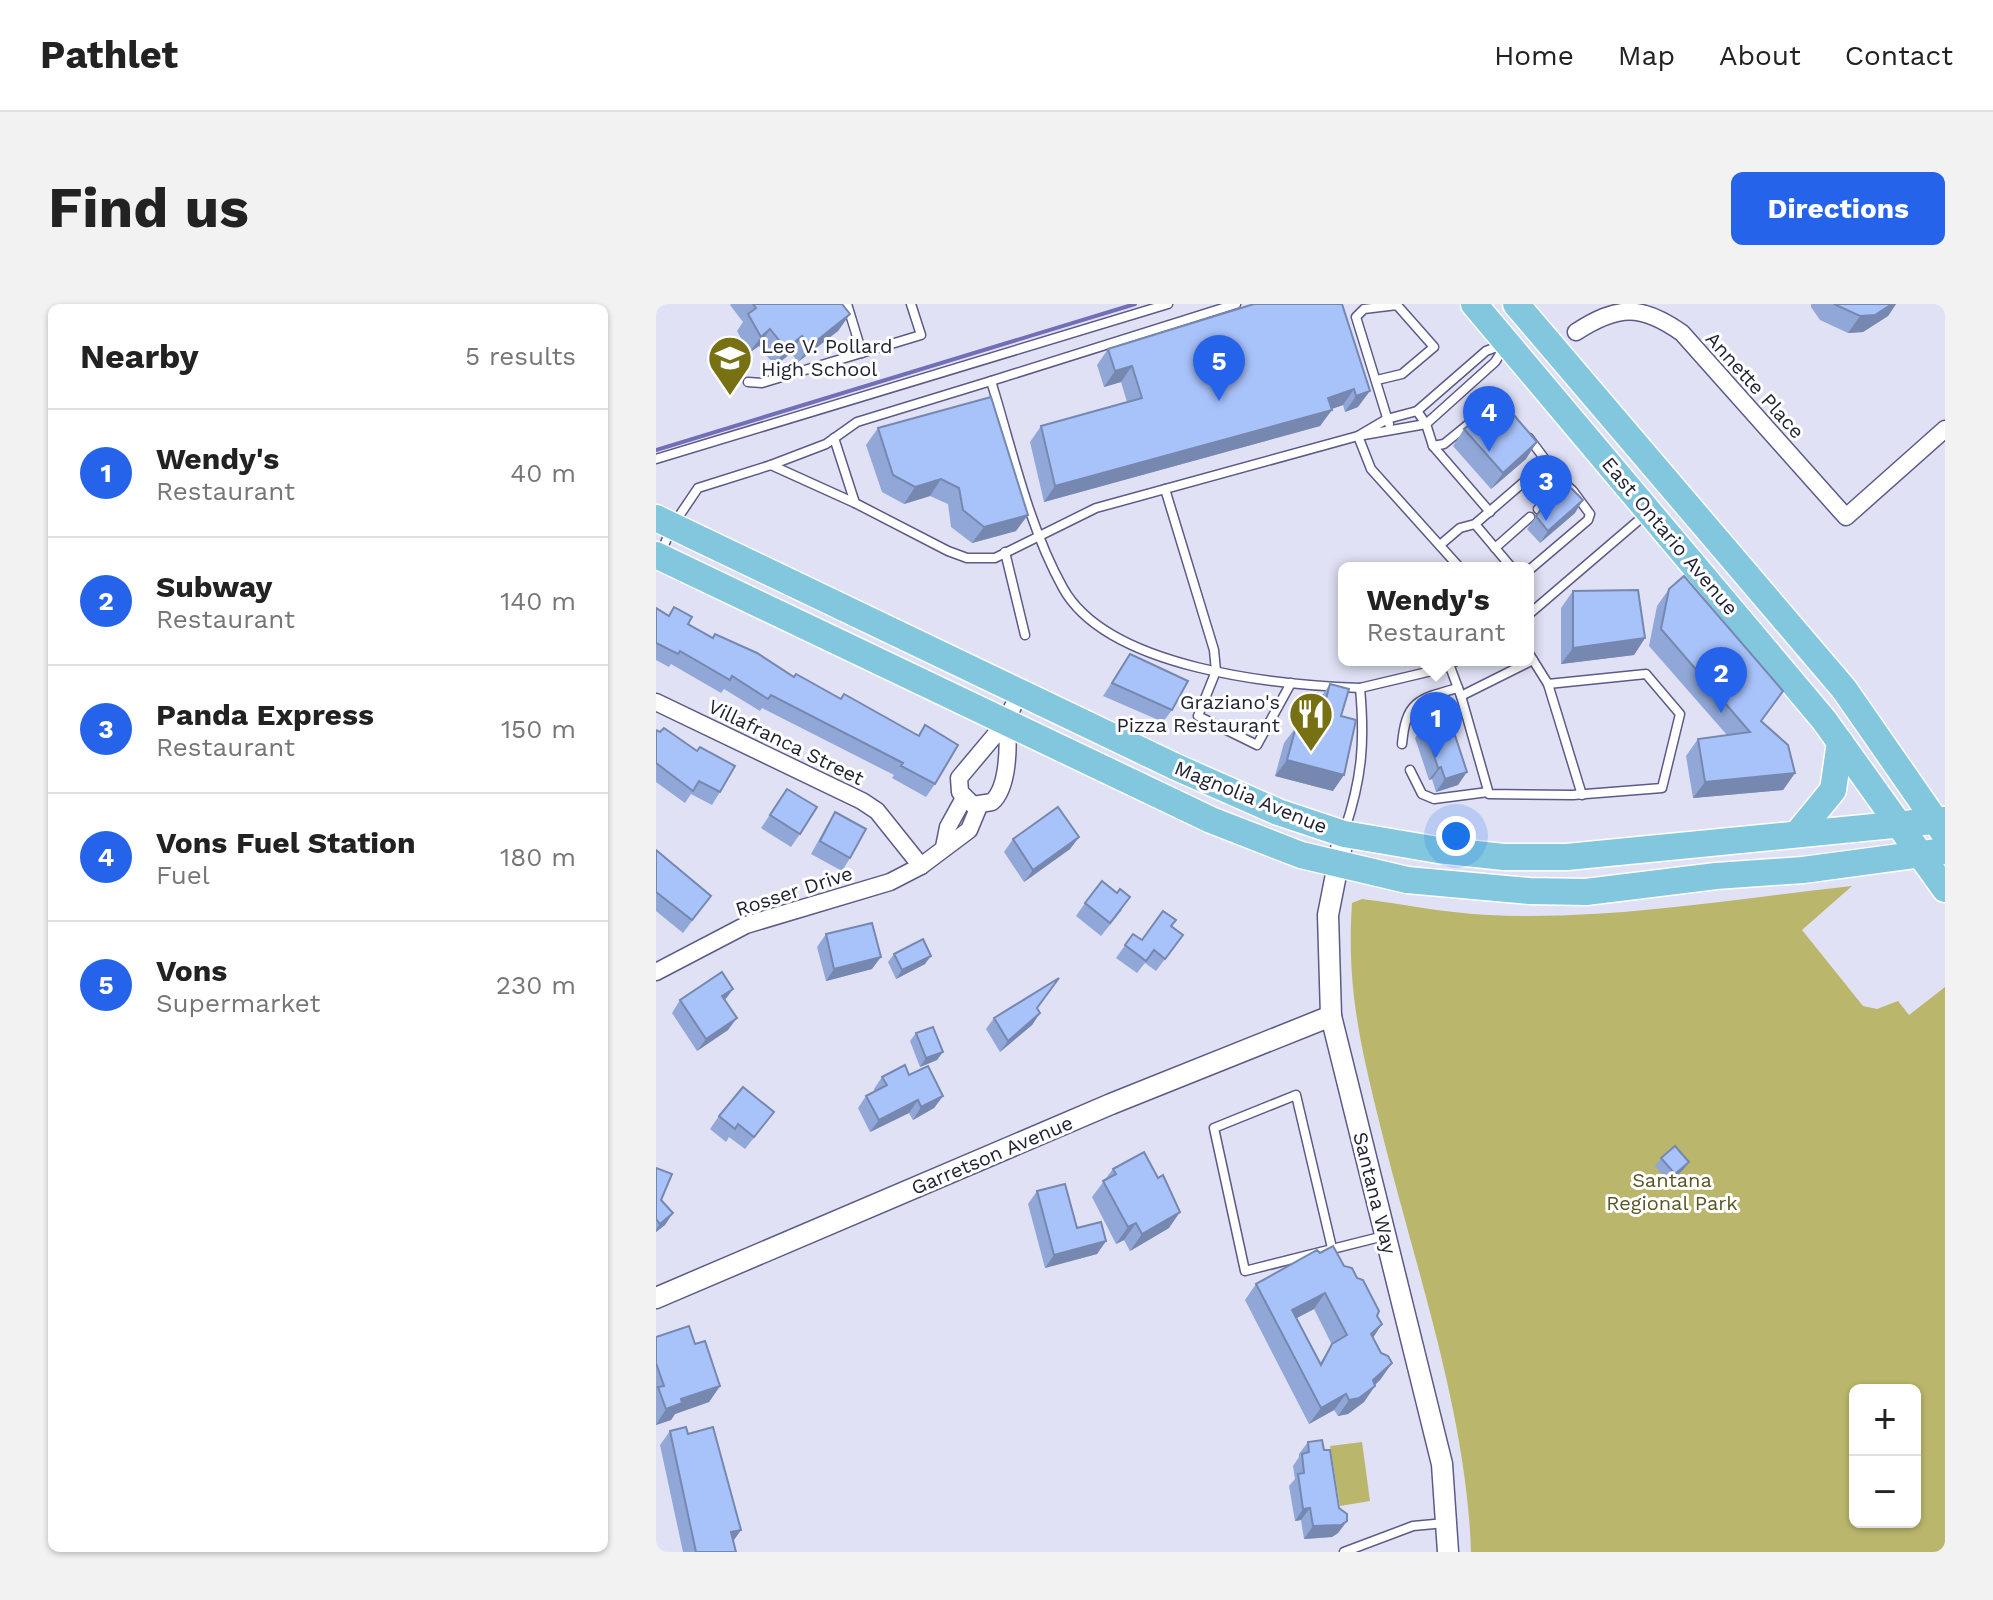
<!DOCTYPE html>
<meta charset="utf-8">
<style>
body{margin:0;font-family:"Work Sans",sans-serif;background:#f2f2f2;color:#222}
.controls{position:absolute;right:24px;bottom:24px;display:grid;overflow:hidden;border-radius:12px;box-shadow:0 2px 6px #0004}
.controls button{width:72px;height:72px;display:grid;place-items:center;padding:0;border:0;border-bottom:2px solid #e0e0e0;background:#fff;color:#222;font:40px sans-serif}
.you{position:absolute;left:800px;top:532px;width:28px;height:28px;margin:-20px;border:6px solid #fff;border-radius:50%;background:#1a73e8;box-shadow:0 0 0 12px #1a73e833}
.badge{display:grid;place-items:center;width:52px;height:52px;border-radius:50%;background:#2563eb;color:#fff;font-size:26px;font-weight:700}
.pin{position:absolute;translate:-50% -66px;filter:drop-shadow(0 2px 4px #0008)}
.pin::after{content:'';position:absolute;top:42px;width:28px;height:24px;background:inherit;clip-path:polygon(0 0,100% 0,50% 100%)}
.popup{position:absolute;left:682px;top:258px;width:196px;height:104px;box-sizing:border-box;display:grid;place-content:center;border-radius:12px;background:#fff;filter:drop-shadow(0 2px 6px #0005);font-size:26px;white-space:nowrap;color:#767676}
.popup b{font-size:30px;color:#222}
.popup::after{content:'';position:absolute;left:50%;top:100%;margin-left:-16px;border:16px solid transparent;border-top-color:#fff}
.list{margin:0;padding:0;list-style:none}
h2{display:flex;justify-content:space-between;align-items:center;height:104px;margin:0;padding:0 32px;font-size:34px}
h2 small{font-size:26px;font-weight:400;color:#767676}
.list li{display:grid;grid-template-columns:52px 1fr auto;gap:24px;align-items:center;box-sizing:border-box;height:128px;padding:0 32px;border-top:2px solid #e0e0e0}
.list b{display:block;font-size:30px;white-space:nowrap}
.list p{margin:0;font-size:26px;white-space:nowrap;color:#767676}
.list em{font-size:26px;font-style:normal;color:#767676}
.map{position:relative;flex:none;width:1289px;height:1248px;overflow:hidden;border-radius:12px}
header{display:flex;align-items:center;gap:48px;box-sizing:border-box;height:112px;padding:0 40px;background:#fff;border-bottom:2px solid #e0e0e0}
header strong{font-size:38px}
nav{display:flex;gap:44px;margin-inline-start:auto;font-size:28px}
.intro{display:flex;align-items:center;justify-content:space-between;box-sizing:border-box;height:192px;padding:0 48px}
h1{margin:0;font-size:56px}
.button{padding:20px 36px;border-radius:12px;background:#2563eb;color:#fff;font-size:28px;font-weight:700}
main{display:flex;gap:48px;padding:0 48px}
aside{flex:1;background:#fff;border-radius:12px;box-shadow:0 2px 6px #0004}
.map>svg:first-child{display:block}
.green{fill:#bab66c;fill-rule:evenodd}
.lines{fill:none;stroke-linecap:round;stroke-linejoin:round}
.stream{stroke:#726eb8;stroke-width:4}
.service-casing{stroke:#5c5a87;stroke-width:11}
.minor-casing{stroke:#5c5a87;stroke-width:19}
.tertiary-casing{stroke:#5c5a87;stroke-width:23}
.primary-casing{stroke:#fff;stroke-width:29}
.service{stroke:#fff;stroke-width:8}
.minor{stroke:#fff;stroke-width:16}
.tertiary{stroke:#fff;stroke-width:20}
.primary{stroke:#82c7de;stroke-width:26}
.wall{fill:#90a7d7;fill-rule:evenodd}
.shaded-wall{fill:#7688af}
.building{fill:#a8c2fa;stroke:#7688af;stroke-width:2;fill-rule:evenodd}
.labels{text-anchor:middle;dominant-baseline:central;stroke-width:6;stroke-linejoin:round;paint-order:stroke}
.poi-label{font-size:20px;fill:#222235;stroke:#fff;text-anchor:start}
.street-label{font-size:20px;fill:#222235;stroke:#fff}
.park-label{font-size:20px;fill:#585524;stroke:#fff}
</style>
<header>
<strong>Pathlet</strong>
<nav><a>Home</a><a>Map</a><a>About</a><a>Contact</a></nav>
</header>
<div class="intro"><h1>Find us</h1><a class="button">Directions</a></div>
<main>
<aside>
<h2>Nearby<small>5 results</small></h2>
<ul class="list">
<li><span class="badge">1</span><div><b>Wendy's</b><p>Restaurant</p></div><em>40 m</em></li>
<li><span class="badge">2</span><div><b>Subway</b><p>Restaurant</p></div><em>140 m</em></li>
<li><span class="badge">3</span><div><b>Panda Express</b><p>Restaurant</p></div><em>150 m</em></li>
<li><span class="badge">4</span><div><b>Vons Fuel Station</b><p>Fuel</p></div><em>180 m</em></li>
<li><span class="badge">5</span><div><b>Vons</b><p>Supermarket</p></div><em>230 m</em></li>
</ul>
</aside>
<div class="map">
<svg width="1289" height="1248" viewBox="0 0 1289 1248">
<rect width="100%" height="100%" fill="#e1e1f6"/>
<!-- green -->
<g class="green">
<path d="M1196,582L1146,626L1207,702L1221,705L1242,697L1253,711L1289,683V1248H815C811,1112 760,965 727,833C706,748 690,687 696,599L706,595C747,600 790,609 832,611C953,617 1076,595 1196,582ZM1199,1086H1259V1218H1199Z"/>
<polygon points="706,1138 714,1197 684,1202 674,1142"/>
</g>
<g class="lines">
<!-- stream -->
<polyline class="stream" points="0,146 479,0"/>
<!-- service casing -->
<g class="service-casing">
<g id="service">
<polyline points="191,0 206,49"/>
<path d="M580,0L335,77C356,145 372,221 407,284C452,365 621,381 704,384"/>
<polygon points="851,39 839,58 770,120 702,132 731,115 761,107 830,47"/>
<polyline points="721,76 746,70 778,43 741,1 708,5 700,13 733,120"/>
<polyline points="92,78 106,79 265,31 255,0"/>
<polyline points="761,107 770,120 777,142 788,140 837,100 848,106"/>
<polyline points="178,134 199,199"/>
<polyline points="777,142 834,208"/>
<polyline points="0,155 512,0"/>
<polyline points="115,161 170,140 201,118 335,77"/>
<polyline points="888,162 916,186"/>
<polyline points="509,185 558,346 560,367 542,412 601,441 635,379"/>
<polyline points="819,220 856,264"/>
<polyline points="784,241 804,224 819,220 891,158 873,134"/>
<polyline points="839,244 874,213"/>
<polyline points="5,248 17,221 42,184 115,161 199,199 292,247 311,254 339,254 440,204 702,132 715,165 804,264"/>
<polyline points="349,248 369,331"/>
<polyline points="872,267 932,216 934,210 917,187 901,188 882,205"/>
<polyline points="872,311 990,210"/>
<polyline points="793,360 805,392 877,356 872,348"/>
<polyline points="892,380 926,491"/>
<polyline points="805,392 833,490 917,491 1006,484 1024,410 990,370 892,380 877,356"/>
<path d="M746,440C750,397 762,395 802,384"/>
<polyline points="754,466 766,490 778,495 832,488"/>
<path d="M689,525C706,474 709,438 704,384L784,365L802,356"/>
<polyline points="676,944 640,791 558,824 589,967 728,932"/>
<polyline points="688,1248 757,1222 789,1219"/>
</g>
</g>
<!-- minor casing -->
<g class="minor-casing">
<g id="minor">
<path d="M920,28C962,1 985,0 1026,29L1190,213L1289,125"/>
<polyline points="0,398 206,497 221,507 265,562"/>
<path d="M350,418C353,439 353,483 336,498L317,501L304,488L303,474L350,418L364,387"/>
<polyline points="288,543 292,523 308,494"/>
<polyline points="0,668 90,621 234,578 265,562 313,526 323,502"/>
</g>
</g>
<!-- tertiary casing -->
<g class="tertiary-casing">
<g id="tertiary">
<polyline points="688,530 672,611 675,712 786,1160 792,1248"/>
<polyline points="0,994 455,800 675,712"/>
</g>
</g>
<!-- primary casing -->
<g class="primary-casing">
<g id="primary">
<polyline points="818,0 1168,416 1289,585"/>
<polyline points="860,0 1188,385 1288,529"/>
<polyline points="0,214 520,463 622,508 688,530 782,546 848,553 911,553 1289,516"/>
<polyline points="0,251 555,516 645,551 751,576 873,587 930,588 1060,572 1147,566 1289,547"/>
<polyline points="1141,530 1177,486 1184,438"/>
</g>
</g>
<!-- service -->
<use href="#service" class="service"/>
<!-- minor -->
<use href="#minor" class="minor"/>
<!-- tertiary -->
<use href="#tertiary" class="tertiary"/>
<!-- primary -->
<use href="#primary" class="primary"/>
</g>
<!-- wall -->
<g class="wall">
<polygon points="75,0 186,0 194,10 182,27 142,58 135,49 119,62 103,42 93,49 81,27 87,18 74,1"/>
<polygon points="686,0 702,103 689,108 687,101 675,105 664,122 388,198 374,138 385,122 471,98 465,78 448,83 441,61 452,45"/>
<polygon points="1155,0 1240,0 1232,12 1207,28 1192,29 1164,16 1155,3"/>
<polygon points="335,93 360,227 316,239 295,223 292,200 274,192 248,200 226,188 210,141 222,124"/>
<polygon points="808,125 870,155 835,185 797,142"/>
<polygon points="890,199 919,209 884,239 871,225"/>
<polygon points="1013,285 1105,418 1139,469 1127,486 1037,494 1030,452 1042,435 1071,431 993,342 1001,302"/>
<polygon points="917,287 989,334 978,351 905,360 905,304"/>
<polygon points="18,303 32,320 56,334 59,330 137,373 262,431 269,421 279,480 270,493 236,474 238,471 106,404 104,407 68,385 65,389 15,360 13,363 0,356 0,304 13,311"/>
<polygon points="474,350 516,406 507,418 447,392"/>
<polygon points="674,380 685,412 677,487 619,472 628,439 640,423 650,425 655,422 662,397"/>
<polygon points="768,421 802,481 780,488 776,475 773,476 759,434"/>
<polygon points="0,426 64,488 56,501 35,490 29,499 0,478"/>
<polygon points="131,485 144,530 135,543 105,524"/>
<polygon points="179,508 194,554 186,567 155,550 171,521"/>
<polygon points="423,533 414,545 368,578 348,548 357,535"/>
<polygon points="0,546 55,592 27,629 0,607"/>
<polygon points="429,599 466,606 445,632 420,612"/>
<polygon points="515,622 527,631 500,667 489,659 481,669 460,654 477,630 486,636"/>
<polygon points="170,630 216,665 170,677 161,643"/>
<polygon points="238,650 269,660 240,675 232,658"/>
<polygon points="77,685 69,696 72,726 41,747 16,709 24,696"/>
<polygon points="384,709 376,721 344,748 330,725 338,714"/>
<polygon points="260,729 281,756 264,763 254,737"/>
<polygon points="253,771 287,792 278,804 257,816 253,809 214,828 202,804 210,792 219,788 218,785 226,773"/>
<polygon points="63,812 109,820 89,845 73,833 70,838 54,825"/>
<polygon points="1005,854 1027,866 1013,879 999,862"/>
<polygon points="0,864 9,921 0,928"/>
<polygon points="457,865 513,924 474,947 468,936 460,940 436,893"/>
<polygon points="381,887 421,924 450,937 441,950 389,964 372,900"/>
<path d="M664,949L688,962L721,1012L717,1034L725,1049L736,1059L724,1076L719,1081L708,1098L692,1110L682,1112L678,1106L653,1120L589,996L600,980ZM658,1005L676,1041L664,1059L640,1014Z"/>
<polygon points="0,1033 39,1040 64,1082 53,1098 19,1110 15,1116 0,1121"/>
<polygon points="14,1127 32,1130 85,1226 77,1237 80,1248 27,1248 4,1141"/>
<polygon points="652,1138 668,1146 683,1204 691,1217 682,1229 676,1233 648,1235 645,1216 639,1217 633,1182 639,1175 637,1162 643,1153 643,1150"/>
</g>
<!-- shaded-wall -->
<g class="shaded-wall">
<polygon points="1236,0 1240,0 1232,12 1207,28 1192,29 1204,12"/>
<polygon points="194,10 182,27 142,58 154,42"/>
<polygon points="114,25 103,42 93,49 105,33"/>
<polygon points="146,32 135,49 119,62 130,45"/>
<polygon points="476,62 465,78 448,83 459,67"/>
<polygon points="698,85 687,101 662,110 676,106 664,122 388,198 399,182"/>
<polygon points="714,87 702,103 689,108 700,92"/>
<polygon points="881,138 870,155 835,185 847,169"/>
<polygon points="285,175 274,192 248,200 259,183"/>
<polygon points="927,196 919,209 884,239 892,227"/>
<polygon points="372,211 360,227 316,239 328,223"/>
<polygon points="989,334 978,351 905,360 917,344"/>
<polygon points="631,456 688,471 677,487 619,472"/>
<polygon points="785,463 776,475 773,476 782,464"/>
<polygon points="811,468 802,481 780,488 789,475"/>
<polygon points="1139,469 1127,486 1037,494 1049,478"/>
<polygon points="423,533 414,545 368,578 377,566"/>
<polygon points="275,652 269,660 240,675 246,666"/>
<polygon points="225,653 216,665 170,677 178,665"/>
<polygon points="77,685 68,697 66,692"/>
<polygon points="384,709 376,721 344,748 352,737"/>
<polygon points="81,714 72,726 41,747 50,735"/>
<polygon points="287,748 281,756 264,763 270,754"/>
<polygon points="287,792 278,804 257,816 265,803"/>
<polygon points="262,796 253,809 214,828 223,816"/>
<polygon points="1033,858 1027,866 1013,879 1019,870"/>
<polygon points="524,908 513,924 474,947 486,930"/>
<polygon points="17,909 9,921 0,928 0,926 4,920"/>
<polygon points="480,919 468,936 460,940 472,923"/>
<polygon points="450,937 441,950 389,964 398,951"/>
<polygon points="669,989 658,1005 624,1023 636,1006"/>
<polygon points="726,1020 715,1037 715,1030"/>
<polygon points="736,1059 724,1076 711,1088 719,1082 708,1098 692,1110 682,1112 693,1096"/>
<polygon points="64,1082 53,1098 19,1110 15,1116 0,1121 10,1105 25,1095"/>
<polygon points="690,1090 678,1106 653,1120 665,1104"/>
<polygon points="654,1204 645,1216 639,1217 647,1205"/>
<polygon points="691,1217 682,1229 676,1233 648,1235 657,1222"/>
<polygon points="85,1226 75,1240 75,1228"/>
</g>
<!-- building -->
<g class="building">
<polygon points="97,0 186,0 194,10 154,42 146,32 130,45 114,25 105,33 92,10 100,4"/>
<polygon points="598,0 686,0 714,87 700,92 698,85 672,94 676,106 399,182 385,122 486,94 476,62 459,67 452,45"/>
<polygon points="1178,0 1236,0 1219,11 1204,12"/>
<polygon points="335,93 372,211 328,223 307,206 303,184 285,175 259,183 237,171 222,124"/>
<polygon points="845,96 881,138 847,169 808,125"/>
<polygon points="913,182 927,196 892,227 880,212 890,199"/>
<polygon points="1028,272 1127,387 1105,417 1132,441 1139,469 1049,478 1042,435 1094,428 1005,325 1013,285"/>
<polygon points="982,286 989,334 917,344 917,287"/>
<polygon points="18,303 36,313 32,320 57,334 59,330 101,349 138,373 140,370 185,395 188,390 263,432 269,421 302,441 279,480 245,462 247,459 115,391 112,395 76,372 74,376 24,347 22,350 0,339 0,304 13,312"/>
<polygon points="474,350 532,377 516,406 456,379"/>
<polygon points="674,380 693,385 685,412 700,416 688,471 631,456 640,423 650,425 664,417"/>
<polygon points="793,413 811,468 789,475 785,463 782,464 768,421"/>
<polygon points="8,424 41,447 44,443 79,462 64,488 43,477 37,487 0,459 0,426 4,428"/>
<polygon points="131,485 161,503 144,530 114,511"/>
<polygon points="402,503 423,533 377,566 357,535"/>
<polygon points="179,508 210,525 194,554 164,537"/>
<polygon points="0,546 55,592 36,616 0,588"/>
<polygon points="446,577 461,589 464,585 474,593 454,619 429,599"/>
<polygon points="507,607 520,616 515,622 527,631 509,655 498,646 490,657 469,641 477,630 486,636"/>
<polygon points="216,619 225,653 178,665 170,630"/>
<polygon points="267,635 275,652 246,666 238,650"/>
<polygon points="66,668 77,685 66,692 81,714 50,735 24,696"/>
<polygon points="403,674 381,704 384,709 352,737 338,714"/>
<polygon points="277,723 287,748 270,754 260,729"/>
<polygon points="249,761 253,771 272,762 287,792 265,803 262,796 223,816 210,792 231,781 226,773"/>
<polygon points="87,783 118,808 98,833 82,820 79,825 63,812"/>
<polygon points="1019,842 1033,858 1019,870 1005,854"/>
<polygon points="488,848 502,874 507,871 524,908 486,930 480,919 472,923 447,877 460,870 457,865"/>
<polygon points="0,864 16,870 5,896 17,909 4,920 0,915"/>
<polygon points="409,880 421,924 445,918 450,937 398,951 381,887"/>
<path d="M677,942L688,962L696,964L701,974L707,976L723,1007L721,1012L726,1020L715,1030L725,1049L732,1052L736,1059L717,1076L719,1082L703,1094L693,1096L690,1090L665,1104L600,980L661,946L664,949ZM669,989L691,1031L676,1040L665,1061L636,1006Z"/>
<polygon points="33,1022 39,1040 49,1037 64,1082 25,1095 26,1099 10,1105 2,1083 8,1082 0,1059 0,1033"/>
<polygon points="30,1123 32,1130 57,1123 85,1226 75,1228 80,1248 40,1248 14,1127"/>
<polygon points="666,1136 668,1146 674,1146 683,1204 691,1210 691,1217 685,1221 657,1222 654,1204 647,1205 642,1170 648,1169 646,1150 653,1148 652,1138"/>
</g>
<!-- icons -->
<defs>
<g id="school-pin" transform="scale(2.3)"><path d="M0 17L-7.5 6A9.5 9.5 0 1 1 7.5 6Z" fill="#777113" stroke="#fff"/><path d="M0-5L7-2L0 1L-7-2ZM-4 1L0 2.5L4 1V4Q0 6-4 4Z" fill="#fff"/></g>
<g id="restaurant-pin" transform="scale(2.3)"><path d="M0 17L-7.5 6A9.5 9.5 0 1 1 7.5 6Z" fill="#777113" stroke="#fff"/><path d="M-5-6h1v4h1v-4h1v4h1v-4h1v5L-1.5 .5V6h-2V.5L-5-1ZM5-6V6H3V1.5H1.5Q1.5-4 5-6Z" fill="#fff"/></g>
</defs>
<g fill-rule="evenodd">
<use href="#school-pin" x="74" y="54"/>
<use href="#restaurant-pin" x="655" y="410"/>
</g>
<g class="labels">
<!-- poi labels -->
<g class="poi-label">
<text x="105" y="42">Lee V. Pollard<tspan x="105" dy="23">High School</tspan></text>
<text x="624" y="398" text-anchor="end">Graziano's<tspan x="624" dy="23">Pizza Restaurant</tspan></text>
</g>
<!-- street labels -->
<g class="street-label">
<text transform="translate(1099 81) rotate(48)">Annette Place</text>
<text transform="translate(1014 232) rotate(50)">East Ontario Avenue</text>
<text transform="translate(130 438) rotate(26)">Villafranca Street</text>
<text transform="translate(595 493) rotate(22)">Magnolia Avenue</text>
<text transform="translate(138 587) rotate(-18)">Rosser Drive</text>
<text transform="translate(336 851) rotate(-23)">Garretson Avenue</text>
<text transform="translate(719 889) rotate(76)">Santana Way</text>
</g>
<!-- park labels -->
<g class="park-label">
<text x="1016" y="876">Santana<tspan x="1016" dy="23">Regional Park</tspan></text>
</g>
</g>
</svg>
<div class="controls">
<button>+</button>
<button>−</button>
</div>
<div class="you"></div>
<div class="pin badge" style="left:780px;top:454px">1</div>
<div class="popup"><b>Wendy's</b>Restaurant</div>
<div class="pin badge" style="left:1065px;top:409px">2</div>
<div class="pin badge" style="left:890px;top:217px">3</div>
<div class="pin badge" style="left:833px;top:148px">4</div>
<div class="pin badge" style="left:563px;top:97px">5</div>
</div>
</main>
